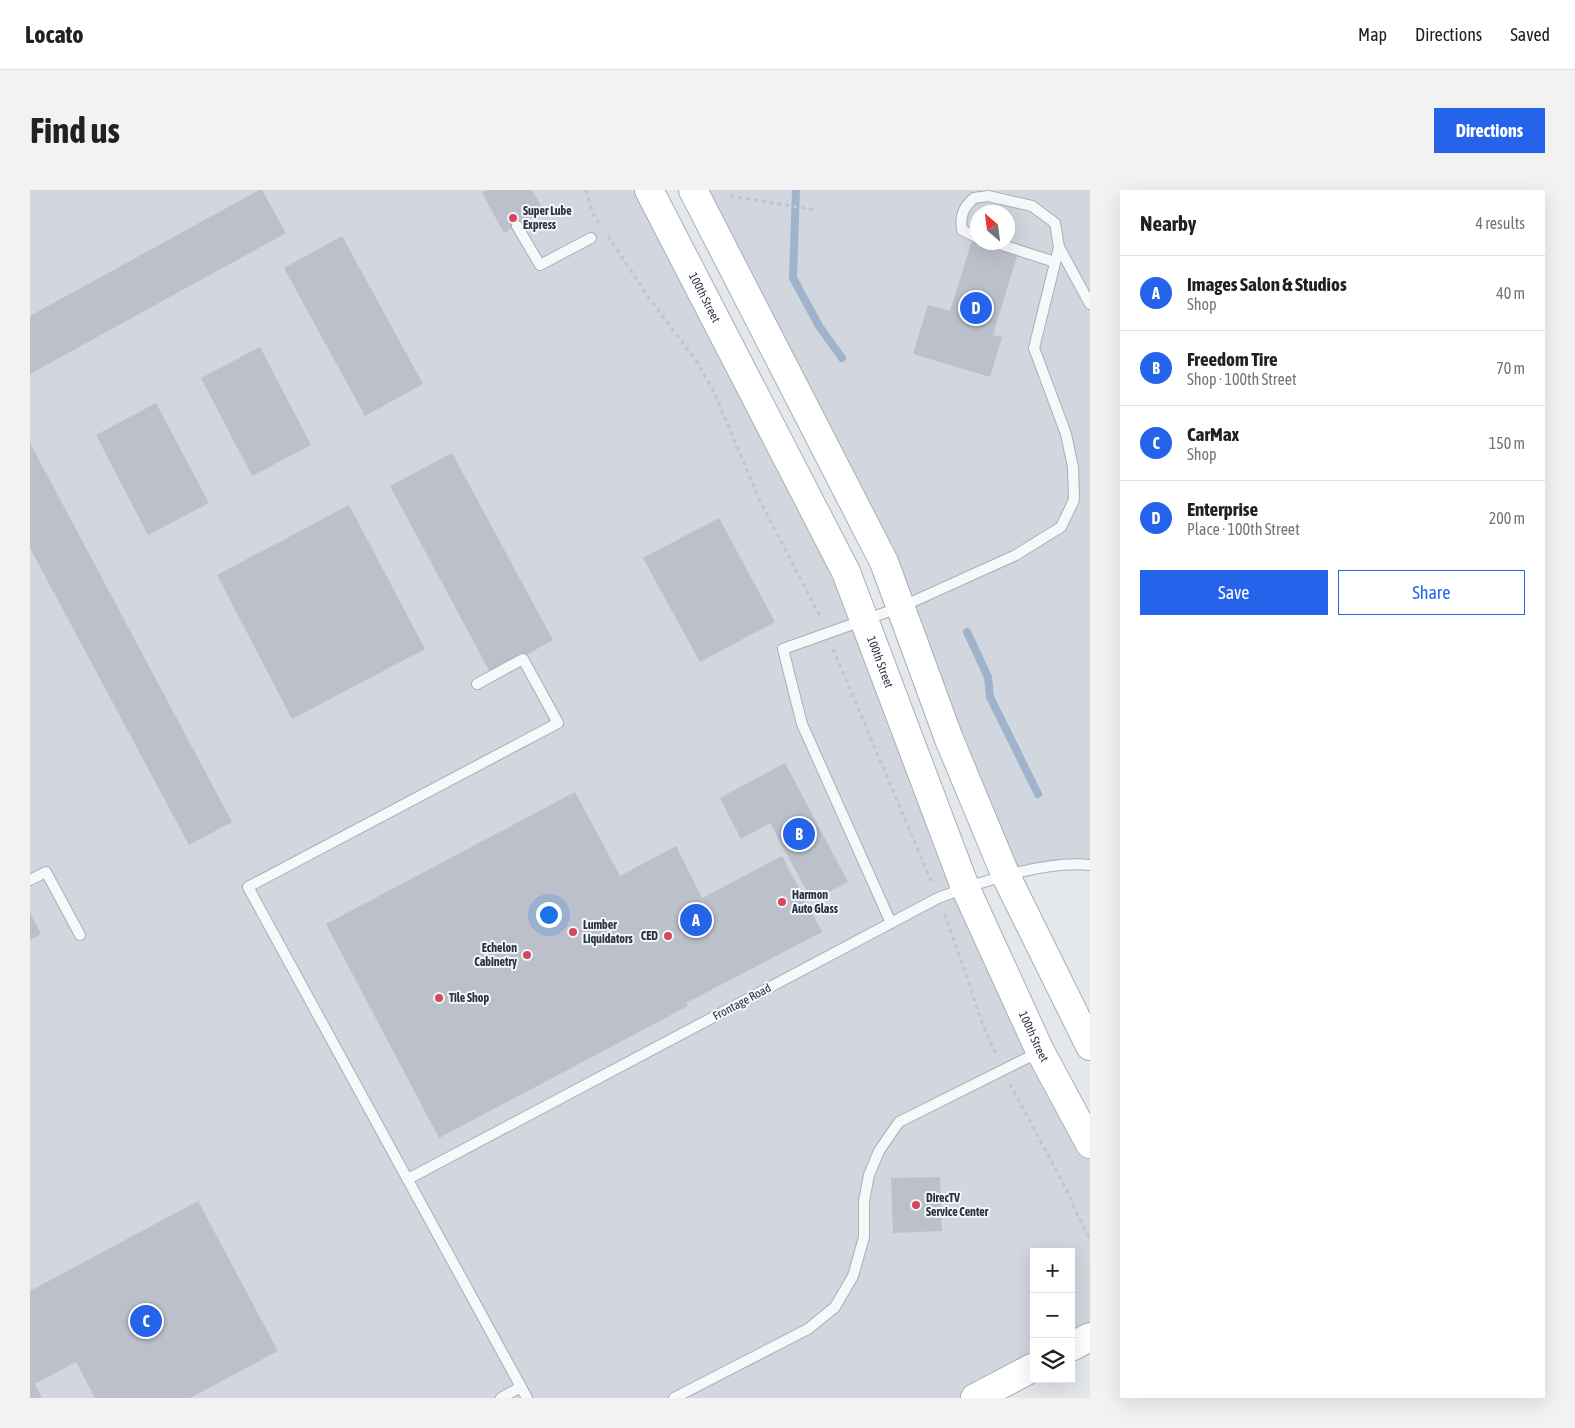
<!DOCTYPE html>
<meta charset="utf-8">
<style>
body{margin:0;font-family:"Asap Condensed",sans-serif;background:#f2f2f2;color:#202124}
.controls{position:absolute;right:15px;bottom:15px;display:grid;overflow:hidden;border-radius:0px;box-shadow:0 5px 20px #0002}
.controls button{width:45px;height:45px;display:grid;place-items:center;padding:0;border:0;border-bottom:1px solid #e0e0e0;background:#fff;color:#202124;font:25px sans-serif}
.compass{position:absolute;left:940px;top:15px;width:45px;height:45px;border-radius:50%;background:#fff;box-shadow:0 5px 20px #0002;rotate:332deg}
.you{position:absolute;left:518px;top:724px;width:18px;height:18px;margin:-12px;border:4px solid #fff;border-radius:50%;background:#1a73e8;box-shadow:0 0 0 8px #1a73e833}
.badge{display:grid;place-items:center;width:32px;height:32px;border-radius:50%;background:#2563eb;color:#fff;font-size:16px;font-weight:700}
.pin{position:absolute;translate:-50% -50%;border:2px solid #fff;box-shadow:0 1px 5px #0006}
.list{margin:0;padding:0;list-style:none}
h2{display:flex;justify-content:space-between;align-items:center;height:65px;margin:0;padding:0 20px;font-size:21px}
h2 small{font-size:16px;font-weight:400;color:#757577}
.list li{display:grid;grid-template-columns:32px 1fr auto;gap:15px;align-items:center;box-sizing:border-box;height:75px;padding:0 20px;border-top:1px solid #e0e0e0}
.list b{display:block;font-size:19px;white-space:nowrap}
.list p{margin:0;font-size:16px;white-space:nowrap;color:#757577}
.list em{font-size:16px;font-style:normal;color:#757577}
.actions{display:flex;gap:10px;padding:15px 20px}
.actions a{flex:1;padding:11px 0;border:1px solid #2563eb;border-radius:0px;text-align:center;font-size:18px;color:#2563eb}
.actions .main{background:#2563eb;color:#fff}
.icon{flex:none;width:28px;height:28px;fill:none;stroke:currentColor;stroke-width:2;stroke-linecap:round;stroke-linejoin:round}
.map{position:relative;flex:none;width:1060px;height:1208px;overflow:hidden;border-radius:0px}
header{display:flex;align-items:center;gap:30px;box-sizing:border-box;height:70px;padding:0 25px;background:#fff;border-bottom:1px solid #e0e0e0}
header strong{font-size:24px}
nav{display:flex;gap:28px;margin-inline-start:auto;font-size:18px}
.intro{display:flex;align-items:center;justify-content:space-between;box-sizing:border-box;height:120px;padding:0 30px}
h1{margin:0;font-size:35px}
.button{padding:12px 22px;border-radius:0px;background:#2563eb;color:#fff;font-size:18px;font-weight:700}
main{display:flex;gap:30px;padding:0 30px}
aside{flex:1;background:#fff;border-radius:0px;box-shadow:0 5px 20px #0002}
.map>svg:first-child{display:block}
.built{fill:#d2d6de;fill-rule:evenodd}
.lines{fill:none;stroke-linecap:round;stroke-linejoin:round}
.stream{stroke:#9fb4cc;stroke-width:8}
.building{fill:#bbc0ca}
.lane-casing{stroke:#a9aeb7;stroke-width:12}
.secondary-casing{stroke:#a9aeb7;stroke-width:30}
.primary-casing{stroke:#a3abb8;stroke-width:30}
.path{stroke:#c2c5cb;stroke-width:3;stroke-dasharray:4 4;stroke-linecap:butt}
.lane{stroke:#f7f8fa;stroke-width:10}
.secondary{stroke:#fff;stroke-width:28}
.primary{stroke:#fff;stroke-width:28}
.poi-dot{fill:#d1495b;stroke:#f4f6f9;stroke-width:2}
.labels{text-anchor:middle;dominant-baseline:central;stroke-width:4;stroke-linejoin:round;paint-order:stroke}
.poi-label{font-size:12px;font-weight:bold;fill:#2b3445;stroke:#f4f6f9;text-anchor:start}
.street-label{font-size:12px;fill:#2b3445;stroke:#f4f6f9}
</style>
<header>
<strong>Locato</strong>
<nav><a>Map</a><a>Directions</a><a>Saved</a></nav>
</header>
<div class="intro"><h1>Find us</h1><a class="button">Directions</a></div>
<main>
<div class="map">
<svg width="1060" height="1208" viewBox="0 0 1060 1208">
<rect width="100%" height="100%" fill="#e4e7ec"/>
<!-- built -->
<g class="built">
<polygon points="0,0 619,0 816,382 886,569 1060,954 1060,1147 1041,1157 1041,1062 1004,1062 1004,1177 945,1208 0,1208"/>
<path d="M663,0H1060V675L976,686L854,372ZM948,22H978V52H948Z"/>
</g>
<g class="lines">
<!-- stream -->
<g class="stream">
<polyline points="766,0 763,88 789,136 812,168"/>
<polyline points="937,442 958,487 960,507 1008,604"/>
</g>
</g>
<!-- building -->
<g class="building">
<polygon points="229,0 232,0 256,43 0,184 0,126"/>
<polygon points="458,0 502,0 514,21 474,43 452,3"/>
<polygon points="312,46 393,194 335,226 254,78"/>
<polygon points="943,47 948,52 963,52 989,60 963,145 972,147 960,187 883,164 898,115 920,121"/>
<polygon points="230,157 281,255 222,286 171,188"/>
<polygon points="126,213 179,313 118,345 66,245"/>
<polygon points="0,253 202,632 159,655 0,358"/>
<polygon points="422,263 523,450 461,484 360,296"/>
<polygon points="319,315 395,459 262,529 187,385"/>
<polygon points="689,328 745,432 670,472 613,368"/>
<polygon points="755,573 818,692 782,711 740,633 711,649 690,608"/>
<polygon points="545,602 590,686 646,656 672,708 752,666 792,742 656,813 658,816 409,948 296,734"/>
<polygon points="0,723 11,744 0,750"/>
<polygon points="910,987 912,1041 863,1043 861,988"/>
<polygon points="168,1011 248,1161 160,1208 65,1208 46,1172 5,1194 12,1208 0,1208 0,1101"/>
</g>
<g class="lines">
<!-- lane casing -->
<g class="lane-casing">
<g id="lane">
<polyline points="487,36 510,75 561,48"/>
<polyline points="963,52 1025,72"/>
<polyline points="1029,57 1060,114"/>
<polyline points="447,494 493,469 528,533 218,697 497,1208"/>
<polyline points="0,690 16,682 50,745"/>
<path d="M861,733L772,534L753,459L871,417L986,365L1031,337L1044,310L1043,277L1036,244L1004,158L1029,57L1025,33L1002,16L958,6L944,8C933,18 930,25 932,40L948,48"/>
<path d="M378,989L908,708C950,692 1016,670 1060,675"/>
<polyline points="471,1208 491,1197"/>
<polyline points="644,1208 778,1139 805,1117 823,1086 834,1047 834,1011 839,985 849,961 869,932 1009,862"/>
</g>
</g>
<!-- secondary casing -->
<g class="secondary-casing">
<g id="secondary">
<path id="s1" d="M619,0L816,382L935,697L1010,861L1060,954"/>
<polyline points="663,0 854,372 919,549 976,686 1060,856"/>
</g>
</g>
<!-- primary casing -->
<g class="primary-casing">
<g id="primary">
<polyline points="1041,1157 1060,1147"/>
<polyline points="945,1208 1004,1177"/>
</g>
</g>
<!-- path -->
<g class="path">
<polyline points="556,0 562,22 569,33"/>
<polyline points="700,6 786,20"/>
<polyline points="578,46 619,108 667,172 684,202 730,311 791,428"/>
<polyline points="803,459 902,693"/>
<polyline points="915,724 954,838 966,864"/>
<polyline points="980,894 1040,1006 1045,1020 1060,1049"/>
</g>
<!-- lane -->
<use href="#lane" class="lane"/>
<!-- secondary -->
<use href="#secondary" class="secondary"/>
<!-- primary -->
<use href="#primary" class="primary"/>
</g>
<!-- markers -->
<g class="poi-dot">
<circle cx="483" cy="28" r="5"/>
<circle cx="752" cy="712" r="5"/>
<circle cx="543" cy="742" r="5"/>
<circle cx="638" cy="746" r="5"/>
<circle cx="497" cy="765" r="5"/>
<circle cx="409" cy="808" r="5"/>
<circle cx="886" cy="1015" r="5"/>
</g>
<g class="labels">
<!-- poi labels -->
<g class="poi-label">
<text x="493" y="21">Super Lube<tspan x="493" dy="14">Express</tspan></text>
<text x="762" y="705">Harmon<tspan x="762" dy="14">Auto Glass</tspan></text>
<text x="553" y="735">Lumber<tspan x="553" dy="14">Liquidators</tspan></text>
<text x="628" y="746" text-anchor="end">CED</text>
<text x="487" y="758" text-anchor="end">Echelon<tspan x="487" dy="14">Cabinetry</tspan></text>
<text x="419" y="808">Tile Shop</text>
<text x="896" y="1008">DirecTV<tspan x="896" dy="14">Service Center</tspan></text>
</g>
<!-- street labels -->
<g class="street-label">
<text stroke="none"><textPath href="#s1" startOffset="121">100th Street</textPath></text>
<text stroke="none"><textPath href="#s1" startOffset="526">100th Street</textPath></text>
<text transform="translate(712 812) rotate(-28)">Frontage Road</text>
<text stroke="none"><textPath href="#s1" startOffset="931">100th Street</textPath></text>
</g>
</g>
</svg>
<div class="controls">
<button>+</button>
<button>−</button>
<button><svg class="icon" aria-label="layers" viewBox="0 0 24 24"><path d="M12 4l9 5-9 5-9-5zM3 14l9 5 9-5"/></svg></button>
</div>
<svg class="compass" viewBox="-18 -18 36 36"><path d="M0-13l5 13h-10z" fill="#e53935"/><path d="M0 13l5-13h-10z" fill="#757577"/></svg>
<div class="you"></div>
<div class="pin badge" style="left:666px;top:730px">A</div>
<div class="pin badge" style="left:769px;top:644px">B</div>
<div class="pin badge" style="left:116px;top:1131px">C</div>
<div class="pin badge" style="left:946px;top:118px">D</div>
</div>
<aside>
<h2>Nearby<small>4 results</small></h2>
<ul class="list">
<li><span class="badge">A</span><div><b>Images Salon &amp; Studios</b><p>Shop</p></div><em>40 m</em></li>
<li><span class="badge">B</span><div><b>Freedom Tire</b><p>Shop · 100th Street</p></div><em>70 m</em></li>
<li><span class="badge">C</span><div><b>CarMax</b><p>Shop</p></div><em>150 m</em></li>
<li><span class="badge">D</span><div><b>Enterprise</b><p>Place · 100th Street</p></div><em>200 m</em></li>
</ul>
<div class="actions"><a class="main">Save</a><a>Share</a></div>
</aside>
</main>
